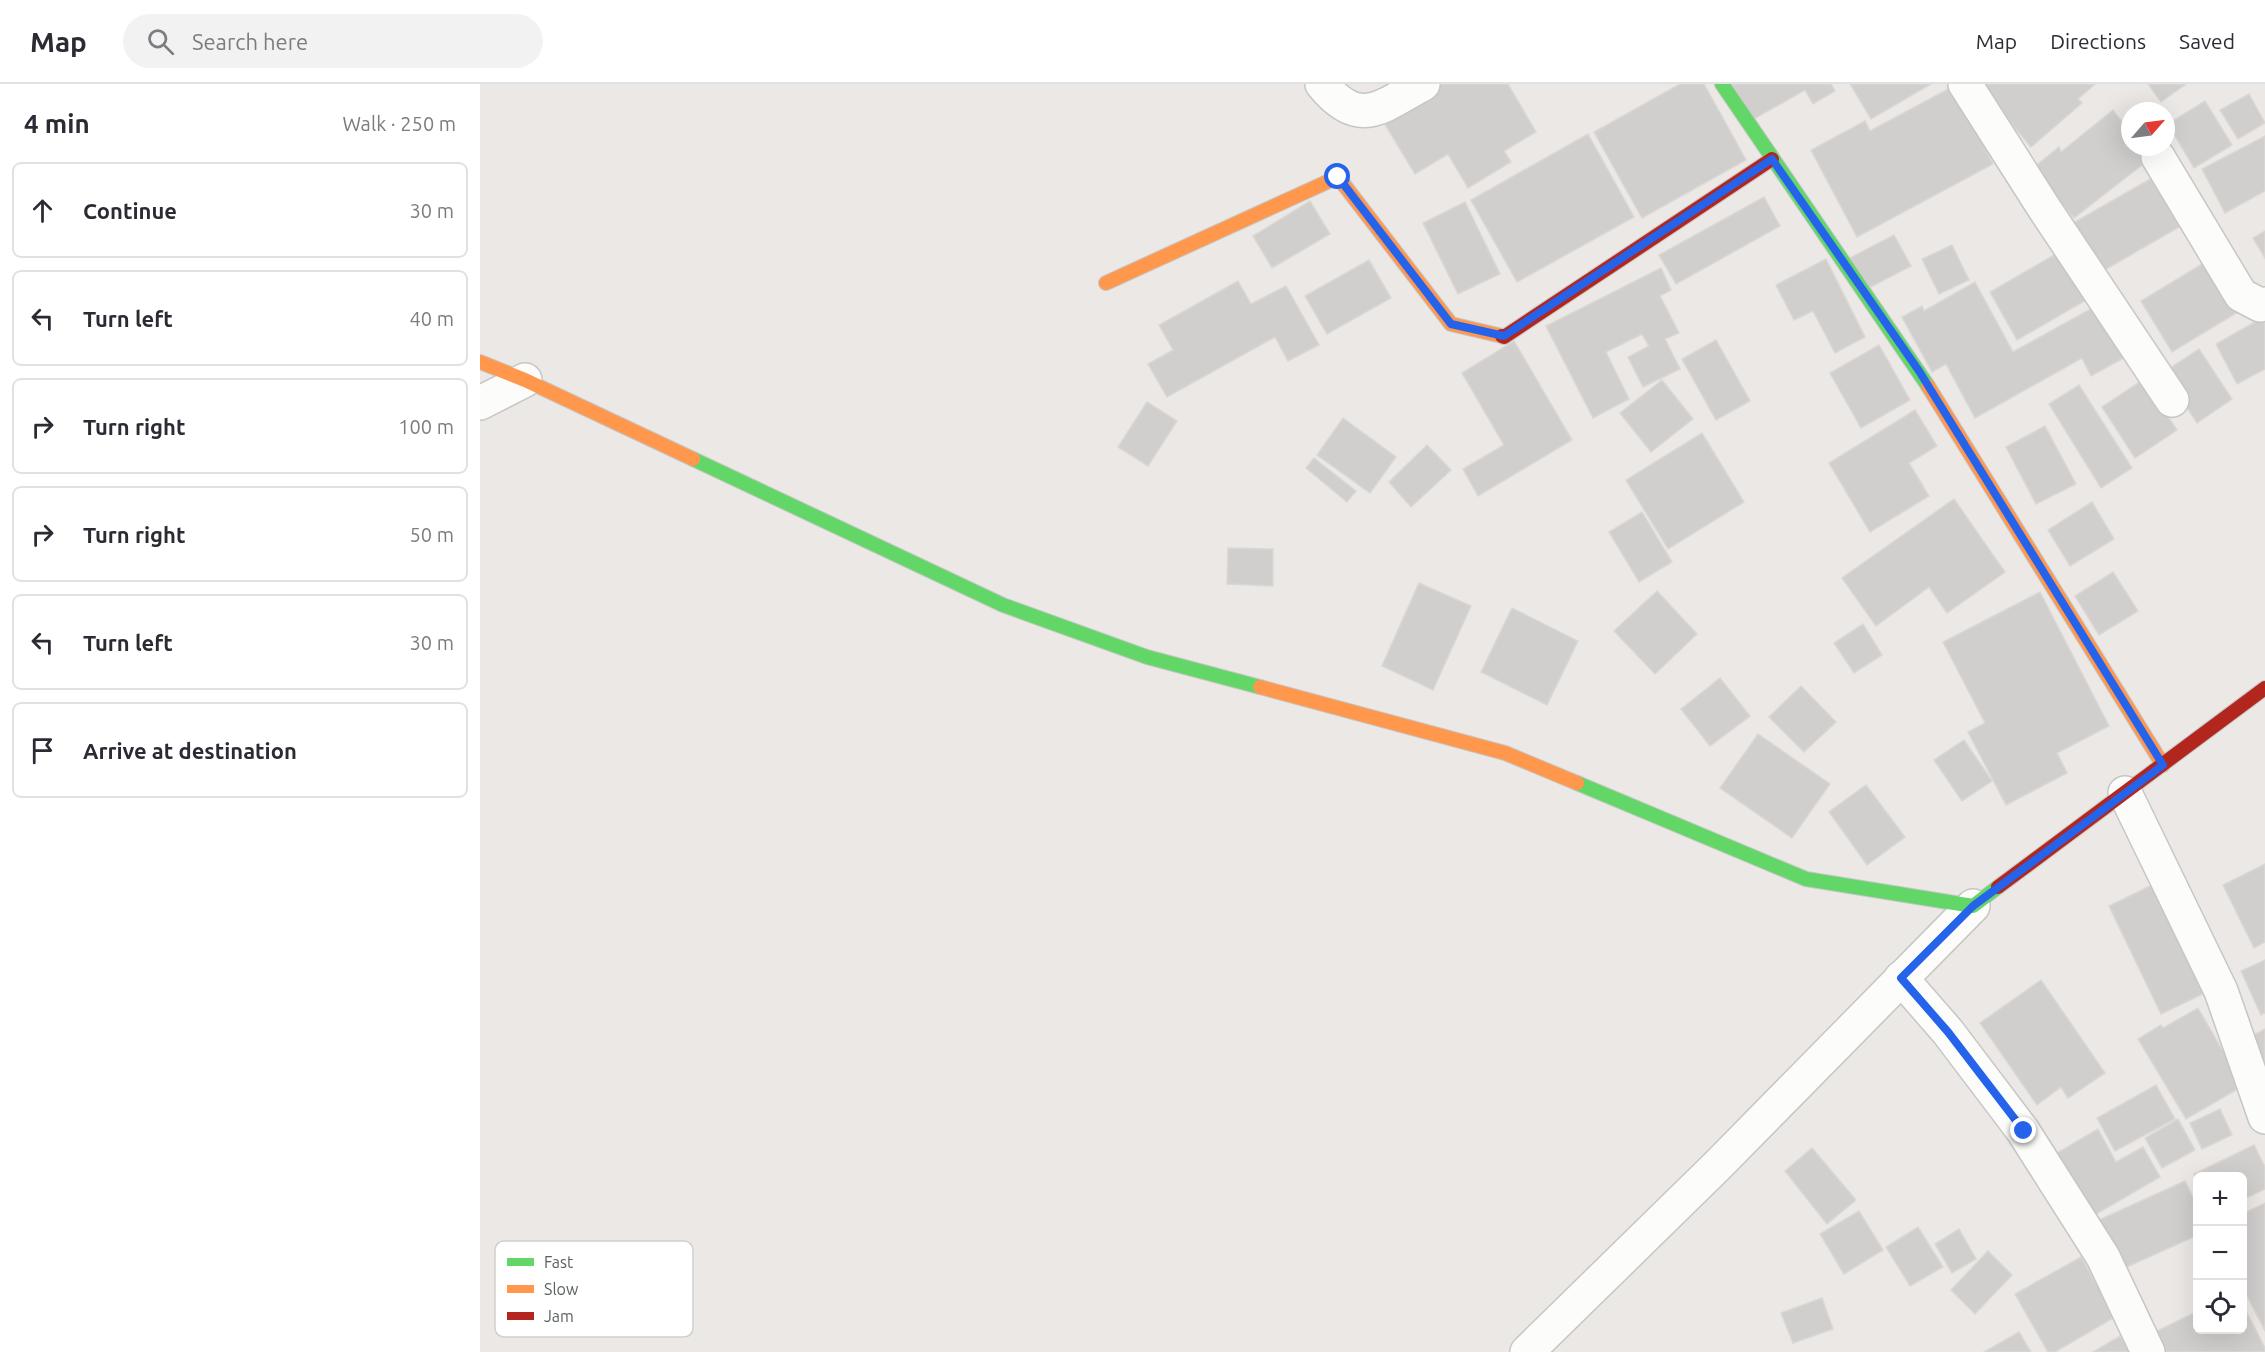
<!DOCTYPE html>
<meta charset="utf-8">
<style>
body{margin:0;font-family:Ubuntu,sans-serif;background:#f2f2f3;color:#2b2b33}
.controls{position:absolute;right:18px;bottom:18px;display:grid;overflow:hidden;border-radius:9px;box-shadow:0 6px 24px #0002}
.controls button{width:54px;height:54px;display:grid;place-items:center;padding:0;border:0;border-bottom:2px solid #e1e1e2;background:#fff;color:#2b2b33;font:30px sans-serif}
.compass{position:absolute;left:1641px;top:18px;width:54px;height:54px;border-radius:50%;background:#fff;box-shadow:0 6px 24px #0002;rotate:62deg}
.stop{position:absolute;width:18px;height:18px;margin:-14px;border:4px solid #2563eb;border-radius:50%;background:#fff}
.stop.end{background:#2563eb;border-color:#fff;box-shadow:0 2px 6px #0008}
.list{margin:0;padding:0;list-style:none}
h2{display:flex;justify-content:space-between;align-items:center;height:78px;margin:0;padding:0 24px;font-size:26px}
h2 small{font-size:20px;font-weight:400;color:#7c7c81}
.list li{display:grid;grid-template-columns:39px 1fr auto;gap:18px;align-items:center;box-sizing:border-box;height:96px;margin:0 12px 12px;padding:0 12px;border:2px solid #e1e1e2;border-radius:9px}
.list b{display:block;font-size:22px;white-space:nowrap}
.list em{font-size:20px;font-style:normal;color:#7c7c81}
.icon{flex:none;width:33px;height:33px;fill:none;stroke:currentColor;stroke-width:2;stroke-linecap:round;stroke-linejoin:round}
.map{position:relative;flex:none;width:1785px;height:1268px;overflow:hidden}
header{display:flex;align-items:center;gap:36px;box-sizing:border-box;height:84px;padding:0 30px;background:#fff;border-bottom:2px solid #e1e1e2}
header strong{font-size:28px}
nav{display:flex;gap:33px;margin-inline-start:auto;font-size:21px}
.search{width:420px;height:54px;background:#f2f2f3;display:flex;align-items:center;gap:15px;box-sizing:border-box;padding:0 21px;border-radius:33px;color:#7c7c81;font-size:22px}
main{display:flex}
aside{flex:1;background:#fff}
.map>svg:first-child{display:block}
.building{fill:#d1cfce;stroke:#dad7d4;stroke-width:1.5}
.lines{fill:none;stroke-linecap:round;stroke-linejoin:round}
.street-casing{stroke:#c7c6c6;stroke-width:36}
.fast-casing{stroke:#c7c7c7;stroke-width:16}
.slow-casing{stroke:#c7c7c7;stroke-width:16}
.jam-casing{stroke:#c7c7c7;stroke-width:16}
.street{stroke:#fcfcfb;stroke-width:33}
.fast{stroke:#63d668;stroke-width:14}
.slow{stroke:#ff974d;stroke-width:14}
.jam{stroke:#b3261e;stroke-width:14}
.route{stroke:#2563eb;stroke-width:8}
.key{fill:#fff;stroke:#ced0d0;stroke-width:1.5}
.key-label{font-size:16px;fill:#5b6163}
</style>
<header>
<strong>Map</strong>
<div class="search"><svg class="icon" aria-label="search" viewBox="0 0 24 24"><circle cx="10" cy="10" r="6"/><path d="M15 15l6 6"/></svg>Search here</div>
<nav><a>Map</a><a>Directions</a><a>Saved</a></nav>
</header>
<main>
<aside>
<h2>4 min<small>Walk · 250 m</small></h2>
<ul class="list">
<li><svg class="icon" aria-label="ahead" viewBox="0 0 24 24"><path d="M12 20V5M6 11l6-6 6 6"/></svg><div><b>Continue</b></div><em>30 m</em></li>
<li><svg class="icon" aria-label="left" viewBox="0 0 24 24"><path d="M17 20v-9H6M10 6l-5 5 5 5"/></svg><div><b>Turn left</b></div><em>40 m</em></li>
<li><svg class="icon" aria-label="right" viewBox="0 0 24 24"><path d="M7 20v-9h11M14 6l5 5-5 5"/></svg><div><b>Turn right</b></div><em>100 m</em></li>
<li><svg class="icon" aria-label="right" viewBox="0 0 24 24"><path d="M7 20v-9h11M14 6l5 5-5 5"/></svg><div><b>Turn right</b></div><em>50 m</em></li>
<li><svg class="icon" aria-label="left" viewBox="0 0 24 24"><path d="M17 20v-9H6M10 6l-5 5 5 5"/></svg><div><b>Turn left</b></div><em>30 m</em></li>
<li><svg class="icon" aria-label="arrive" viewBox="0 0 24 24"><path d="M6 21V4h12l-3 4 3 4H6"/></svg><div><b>Arrive at destination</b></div></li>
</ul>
</aside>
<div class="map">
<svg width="1785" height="1268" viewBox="0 0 1785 1268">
<rect width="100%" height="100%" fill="#ebe8e5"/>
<!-- building -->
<g class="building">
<polygon points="958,0 1028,0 1056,48 1024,67 1031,78 988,104 968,70 935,90 901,34"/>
<polygon points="1200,0 1224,0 1266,76 1162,134 1114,48"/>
<polygon points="1252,0 1351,0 1355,7 1333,20 1325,6 1272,36"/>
<polygon points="1370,0 1451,0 1391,35"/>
<polygon points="1503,0 1615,0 1598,15 1602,19 1551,63 1500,3"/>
<polygon points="1668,0 1706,0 1681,18"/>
<polygon points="1472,3 1513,80 1377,153 1331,66 1385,37 1390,47"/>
<polygon points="1769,10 1785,39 1758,55 1740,26"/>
<polygon points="1725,17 1752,61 1714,84 1688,40"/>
<polygon points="1633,26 1650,48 1650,63 1662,63 1671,74 1594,134 1552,85 1579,63 1581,68"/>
<polygon points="1108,50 1154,133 1037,198 991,116"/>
<polygon points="1785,52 1785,107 1745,129 1722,85"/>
<polygon points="1679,90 1708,138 1621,188 1593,139"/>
<polygon points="1284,113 1300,142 1196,200 1179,171"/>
<polygon points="830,117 850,150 792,184 773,152"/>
<polygon points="985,118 1020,190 978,210 943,139"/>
<polygon points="1785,147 1785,174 1773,154"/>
<polygon points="1414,151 1431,182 1387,205 1370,174"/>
<polygon points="1472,161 1489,196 1459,210 1442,175"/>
<polygon points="1581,167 1608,215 1537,256 1510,208"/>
<polygon points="1346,175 1385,253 1355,269 1333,227 1314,236 1296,201"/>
<polygon points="889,176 911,214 847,250 825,212"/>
<polygon points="1727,177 1758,228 1692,268 1661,217"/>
<polygon points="1181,184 1191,206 1180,212 1199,249 1185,255 1200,285 1163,303 1148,273 1169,262 1162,250 1126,268 1149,315 1113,334 1066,242"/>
<polygon points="758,197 771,220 806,202 839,261 808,277 795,253 687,313 668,280 693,266 679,241"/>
<polygon points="1495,198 1533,268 1625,217 1653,269 1611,292 1602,274 1495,334 1466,280 1452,288 1422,233 1442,222 1444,227"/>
<polygon points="1782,234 1785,240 1785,285 1757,300 1736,260"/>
<polygon points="1236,256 1270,317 1236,336 1202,275"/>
<polygon points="1034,257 1092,356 998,412 983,385 1024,361 982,289"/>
<polygon points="1399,261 1430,316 1381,344 1350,289"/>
<polygon points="1719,265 1752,315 1717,339 1684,288"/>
<polygon points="1664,295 1697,346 1655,374 1622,323"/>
<polygon points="1182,296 1213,335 1171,368 1140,329"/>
<polygon points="1599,301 1652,384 1621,404 1569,320"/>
<polygon points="667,318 697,337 668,382 638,363"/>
<polygon points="1435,326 1457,362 1429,379 1449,412 1390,448 1349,379"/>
<polygon points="863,334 916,373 890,409 837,371"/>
<polygon points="1565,342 1596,400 1556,420 1526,363"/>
<polygon points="1222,349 1264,418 1188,465 1146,396"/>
<polygon points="947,361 971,386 931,423 909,398"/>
<polygon points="834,374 876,407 867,418 826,384"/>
<polygon points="1474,415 1525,488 1467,529 1449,503 1396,542 1362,494"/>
<polygon points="1612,418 1634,455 1590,482 1568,446"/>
<polygon points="1162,428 1192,478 1159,498 1129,448"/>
<polygon points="748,464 793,465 793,502 747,500"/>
<polygon points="1633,488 1658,527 1619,551 1595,512"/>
<polygon points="939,499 991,522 953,606 902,582"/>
<polygon points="1177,507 1217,550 1175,590 1134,547"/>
<polygon points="1560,508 1629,642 1577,669 1587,689 1526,721 1488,648 1505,639 1463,558"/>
<polygon points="1032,524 1098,557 1067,621 1001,588"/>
<polygon points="1383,540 1402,571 1374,589 1354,559"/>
<polygon points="1240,594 1270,632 1230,662 1201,625"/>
<polygon points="1321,602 1356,638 1324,668 1289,633"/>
<polygon points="1278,650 1350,700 1312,754 1240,704"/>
<polygon points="1484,656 1512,697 1482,717 1454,676"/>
<polygon points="1386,701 1425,753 1387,781 1349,728"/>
<polygon points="1785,780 1785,858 1774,864 1743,801"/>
<polygon points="1674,800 1727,908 1681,930 1629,822"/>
<polygon points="1785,876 1785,929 1781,931 1761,887"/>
<polygon points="1561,896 1625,989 1588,1014 1581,1003 1557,1021 1500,939"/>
<polygon points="1718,924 1763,1002 1706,1035 1658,955 1681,941 1683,944"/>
<polygon points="1785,945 1785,989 1768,954"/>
<polygon points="1676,1001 1695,1035 1635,1067 1617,1034"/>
<polygon points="1740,1025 1752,1051 1722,1065 1710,1039"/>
<polygon points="1698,1035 1715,1066 1682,1084 1665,1054"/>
<polygon points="1618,1045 1636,1078 1663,1063 1680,1093 1613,1132 1577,1069"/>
<polygon points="1774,1061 1785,1083 1785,1105 1762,1116 1762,1092 1718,1092 1718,1098 1714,1090"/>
<polygon points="1332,1064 1376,1116 1347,1140 1305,1087"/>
<polygon points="1705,1097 1718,1124 1718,1151 1640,1186 1619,1136"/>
<polygon points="1785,1119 1785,1247 1762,1202 1762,1130"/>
<polygon points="1379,1127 1403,1166 1364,1190 1340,1150"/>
<polygon points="1438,1143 1463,1183 1430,1202 1406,1163"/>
<polygon points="1479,1145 1496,1175 1472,1189 1455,1160"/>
<polygon points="1508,1167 1532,1191 1495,1230 1471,1206"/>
<polygon points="1601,1173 1635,1233 1575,1268 1568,1268 1535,1210"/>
<polygon points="1342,1214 1353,1245 1313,1259 1301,1229"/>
<polygon points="1762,1219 1785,1264 1785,1268 1683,1268 1673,1249 1718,1227 1718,1246 1762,1246"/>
<polygon points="1539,1248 1551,1268 1504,1268"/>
<polygon points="1640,1252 1650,1268 1613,1268"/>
</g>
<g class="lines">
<!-- street casing -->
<g class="street-casing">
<g id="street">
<path d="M842,0C879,46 901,23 943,0"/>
<polyline points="1485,0 1564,124 1692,316"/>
<polyline points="1678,73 1761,211 1780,221 1785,220"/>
<polyline points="0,319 45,296"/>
<polyline points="1645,709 1741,907 1785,1033"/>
<polyline points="1421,894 1468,948 1543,1047 1623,1173 1668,1268"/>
<polyline points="1047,1268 1238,1081 1493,822"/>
</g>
</g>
<!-- fast casing -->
<g class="fast-casing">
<g id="fast">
<polyline points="1242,0 1448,302"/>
<polyline points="213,375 523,521 667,573 780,603"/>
<polyline points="1097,699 1326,795 1493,822 1518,803"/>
</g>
</g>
<!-- slow casing -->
<g class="slow-casing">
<g id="slow">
<polyline points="626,199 858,93 971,240 1022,252"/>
<polyline points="0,278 45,296 213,375"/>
<polyline points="1448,302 1683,681"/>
<polyline points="780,603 1025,669 1097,699"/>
</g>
</g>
<!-- jam casing -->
<g class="jam-casing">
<g id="jam">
<polyline points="1022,252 1024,253 1292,75"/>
<polyline points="1518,803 1785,604"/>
</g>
</g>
<!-- street -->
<use href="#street" class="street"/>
<!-- fast -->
<use href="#fast" class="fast"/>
<!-- slow -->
<use href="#slow" class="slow"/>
<!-- jam -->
<use href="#jam" class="jam"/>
</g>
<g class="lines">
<!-- route -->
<polyline class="route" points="858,93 971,240 1024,252 1292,75 1439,287 1683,681 1493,822 1421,894 1468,948 1544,1047"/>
</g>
<!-- legend -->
<rect x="15" y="1157" width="198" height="96" rx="9" class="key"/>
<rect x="27" y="1174" width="27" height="8" fill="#63d668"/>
<rect x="27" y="1201" width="27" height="8" fill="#ff974d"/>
<rect x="27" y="1228" width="27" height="8" fill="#b3261e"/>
<g class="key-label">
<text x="64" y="1184">Fast</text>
<text x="64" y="1211">Slow</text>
<text x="64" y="1238">Jam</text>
</g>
</svg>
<div class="controls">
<button>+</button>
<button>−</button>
<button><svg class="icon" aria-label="locate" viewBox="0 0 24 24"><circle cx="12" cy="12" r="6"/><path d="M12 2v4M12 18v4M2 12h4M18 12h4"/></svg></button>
</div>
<svg class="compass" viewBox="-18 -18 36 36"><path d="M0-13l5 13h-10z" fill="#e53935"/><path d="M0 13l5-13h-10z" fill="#7c7c81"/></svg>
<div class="stop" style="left:858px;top:93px"></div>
<div class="stop end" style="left:1544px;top:1047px"></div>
</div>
</main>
